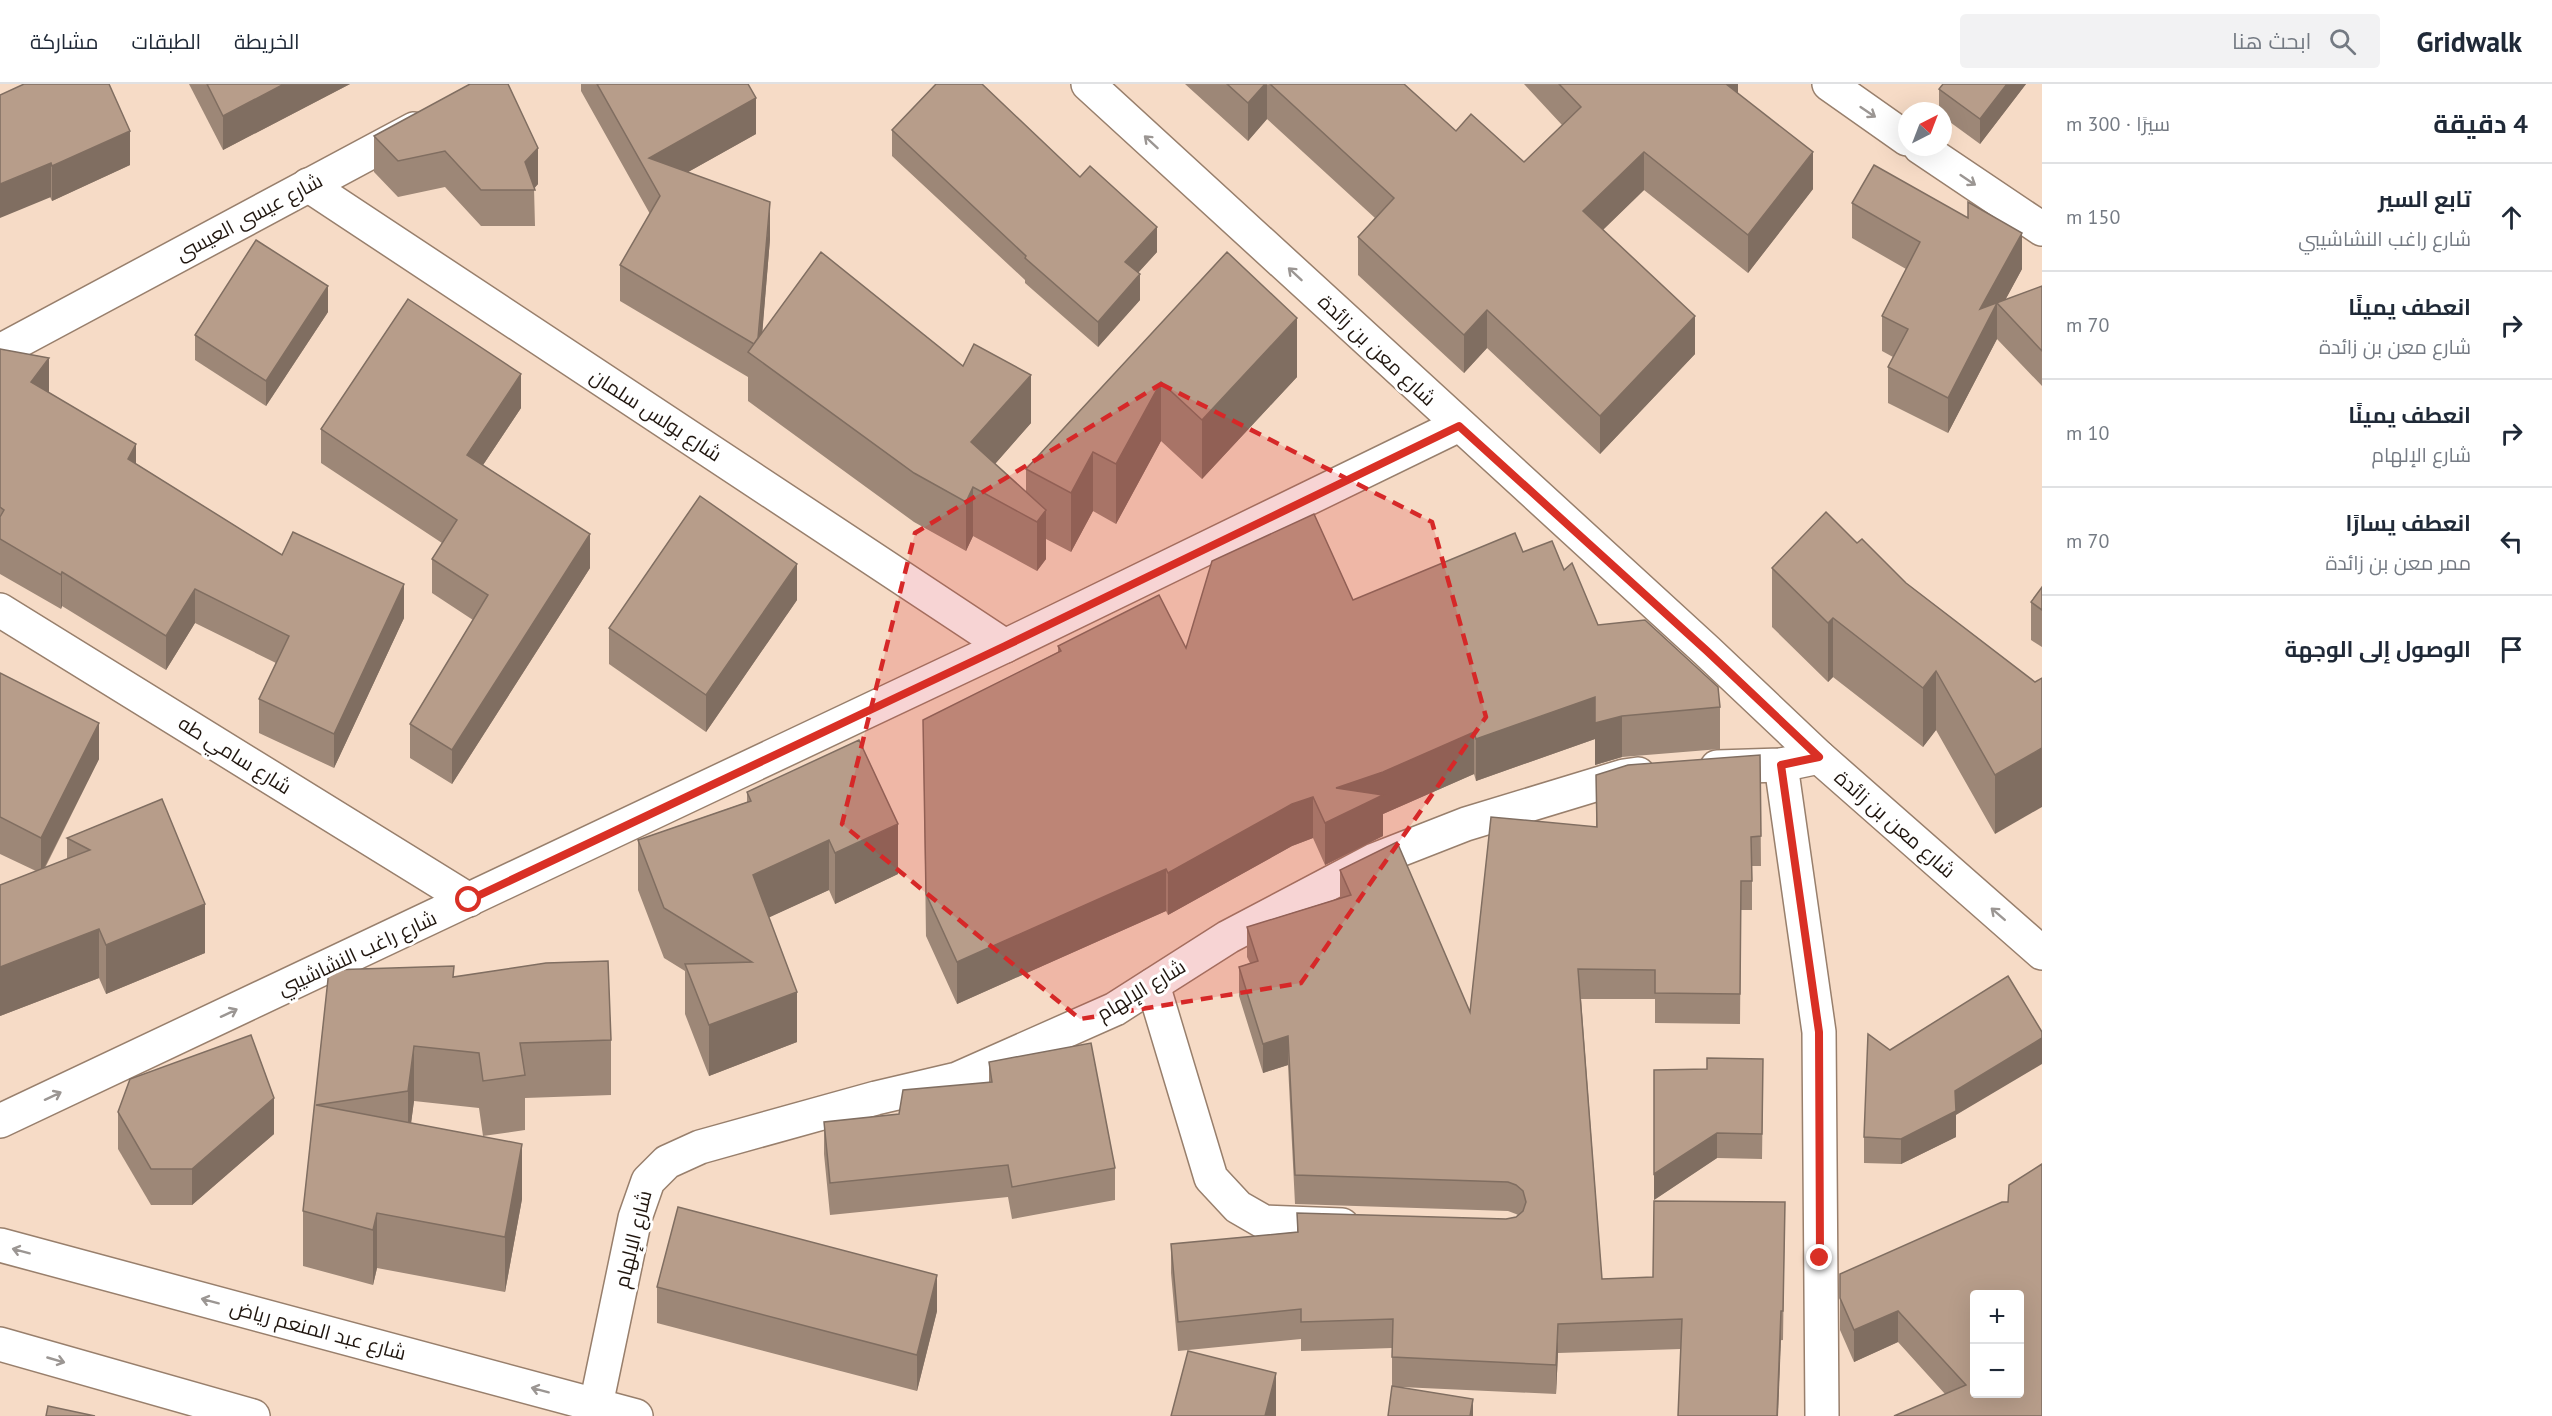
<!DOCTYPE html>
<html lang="ar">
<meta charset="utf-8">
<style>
body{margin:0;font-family:"PT Sans",Cairo,sans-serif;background:#f2f2f3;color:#1f2937;direction:rtl}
.controls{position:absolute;right:18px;bottom:18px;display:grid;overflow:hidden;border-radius:6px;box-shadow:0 6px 24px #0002}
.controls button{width:54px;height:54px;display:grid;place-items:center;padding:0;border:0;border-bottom:2px solid #e0e1e3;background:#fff;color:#1f2937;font:30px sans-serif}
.compass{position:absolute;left:1898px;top:18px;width:54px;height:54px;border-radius:50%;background:#fff;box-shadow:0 6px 24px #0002;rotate:42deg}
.stop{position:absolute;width:18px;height:18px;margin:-14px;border:4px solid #d93025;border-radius:50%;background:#fff}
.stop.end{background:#d93025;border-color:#fff;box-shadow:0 2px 6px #0008}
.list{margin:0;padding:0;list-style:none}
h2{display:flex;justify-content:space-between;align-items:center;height:78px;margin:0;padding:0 24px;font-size:26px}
h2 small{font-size:20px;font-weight:400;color:#747a83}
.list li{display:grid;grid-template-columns:39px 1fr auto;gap:18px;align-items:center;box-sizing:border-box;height:108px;padding:0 24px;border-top:2px solid #e0e1e3}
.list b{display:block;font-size:22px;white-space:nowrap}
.list p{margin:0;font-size:20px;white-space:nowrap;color:#747a83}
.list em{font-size:20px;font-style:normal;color:#747a83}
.icon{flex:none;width:33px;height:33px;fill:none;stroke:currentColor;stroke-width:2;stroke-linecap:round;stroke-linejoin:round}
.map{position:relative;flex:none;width:2042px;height:1332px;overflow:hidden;direction:ltr}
header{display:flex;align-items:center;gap:36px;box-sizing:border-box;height:84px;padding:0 30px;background:#fff;border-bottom:2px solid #e0e1e3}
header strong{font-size:28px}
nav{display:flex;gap:33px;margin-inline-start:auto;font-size:21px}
.search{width:420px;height:54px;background:#f2f2f3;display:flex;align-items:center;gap:15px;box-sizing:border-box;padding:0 21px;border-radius:6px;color:#747a83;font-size:22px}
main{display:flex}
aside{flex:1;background:#fff}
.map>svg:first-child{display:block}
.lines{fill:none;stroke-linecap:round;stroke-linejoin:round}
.minor-casing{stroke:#987f6c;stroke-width:36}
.primary-casing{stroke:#987f6c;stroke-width:36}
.minor{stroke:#fff;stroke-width:33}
.primary{stroke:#fff;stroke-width:33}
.wall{fill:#9d8777}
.shaded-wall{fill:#806e61}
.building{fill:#b79d8a;stroke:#806e61;stroke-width:1.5;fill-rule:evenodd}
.oneway{stroke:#9b9693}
.route{stroke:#d93025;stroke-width:8}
.marked{fill:#d62828;fill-opacity:0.2;stroke:#d62828;stroke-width:4.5;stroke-dasharray:12 8;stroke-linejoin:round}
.labels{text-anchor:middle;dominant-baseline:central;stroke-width:6;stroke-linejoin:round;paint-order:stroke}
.street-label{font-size:20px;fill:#20160f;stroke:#fff}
</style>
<header>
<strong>Gridwalk</strong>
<div class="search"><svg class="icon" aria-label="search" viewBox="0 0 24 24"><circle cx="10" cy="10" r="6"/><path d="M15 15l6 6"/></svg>ابحث هنا</div>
<nav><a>الخريطة</a><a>الطبقات</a><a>مشاركة</a></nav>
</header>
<main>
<aside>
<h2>4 دقيقة<small>سيرًا · 300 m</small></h2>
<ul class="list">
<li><svg class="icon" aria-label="ahead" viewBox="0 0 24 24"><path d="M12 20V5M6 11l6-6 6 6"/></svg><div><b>تابع السير</b><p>شارع راغب النشاشيبي</p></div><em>150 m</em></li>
<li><svg class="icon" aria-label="right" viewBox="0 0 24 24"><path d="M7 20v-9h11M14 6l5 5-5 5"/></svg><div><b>انعطف يمينًا</b><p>شارع معن بن زائدة</p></div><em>70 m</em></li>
<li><svg class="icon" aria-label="right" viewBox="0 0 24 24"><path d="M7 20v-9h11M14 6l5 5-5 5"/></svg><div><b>انعطف يمينًا</b><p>شارع الإلهام</p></div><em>10 m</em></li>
<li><svg class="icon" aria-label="left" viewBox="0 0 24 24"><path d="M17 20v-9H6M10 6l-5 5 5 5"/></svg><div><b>انعطف يسارًا</b><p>ممر معن بن زائدة</p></div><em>70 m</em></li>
<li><svg class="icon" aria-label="arrive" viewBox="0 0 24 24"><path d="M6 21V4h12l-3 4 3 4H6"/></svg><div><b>الوصول إلى الوجهة</b></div></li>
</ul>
</aside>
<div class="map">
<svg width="2042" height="1332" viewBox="0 0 2042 1332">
<rect width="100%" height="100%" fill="#f6dbc6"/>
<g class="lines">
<!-- minor casing -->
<g class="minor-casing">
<g id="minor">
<polyline points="1088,0 1707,567 1819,673 2042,869"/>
<polyline points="1829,0 1907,55"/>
<polyline points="1920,63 2042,145"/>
<polyline points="308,101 1005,562"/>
<polyline points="0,267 414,45"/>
<polyline points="0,526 469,816"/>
<polyline points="1781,681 1819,948 1822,1332"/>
<polyline points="1717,683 1781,681 1819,673"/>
<polyline points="1153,901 1211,1094 1238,1123 1264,1138 1342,1141"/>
<polyline points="0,1037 1005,562 1459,341"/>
<polyline points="596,1321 635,1134 648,1097 667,1078 700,1063 876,1014 957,995 1115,925 1228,853 1374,776 1466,740 1624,692 1638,690"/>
</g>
</g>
<!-- primary casing -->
<g class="primary-casing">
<g id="primary">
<polyline points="0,1161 636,1332"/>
<polyline points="0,1260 253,1332"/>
</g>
</g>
<!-- minor -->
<use href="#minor" class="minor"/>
<!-- primary -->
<use href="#primary" class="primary"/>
</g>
<!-- wall -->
<g class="wall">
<polygon points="189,0 350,0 223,66"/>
<polygon points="470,0 538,100 534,104 535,142 481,142 445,103 398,113 374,88 374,52"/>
<polygon points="581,0 748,0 756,50 688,88 770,155 762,249 1031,339 995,380 1026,408 1026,385 1227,168 1297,293 1202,395 1161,357 1116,440 1093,427 1071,468 1046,455 1046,475 1037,487 973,452 966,467 914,438 748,317 748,293 620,217 620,181 650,130 581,7"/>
<polygon points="1185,0 1404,0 1456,47 1524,78 1562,41 1524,0 1738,0 1738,9 1813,105 1748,189 1644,106 1603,146 1695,270 1600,370 1487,264 1464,289 1358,191 1358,153 1375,134 1267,35 1248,57"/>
<polygon points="1943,0 2026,0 1980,60 1943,33 1943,27 1939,27 1939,5"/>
<polygon points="0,11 130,81 52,117"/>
<polygon points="892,46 1157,168 1138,189 1140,216 1098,263 1025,199 1025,196 892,72"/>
<polygon points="1852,119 2022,185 2005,216 2042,202 2042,302 1997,255 1948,349 1888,319 1888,283 1893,273 1882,267 1882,232 1906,185 1852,154"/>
<polygon points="328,228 266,322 195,276 195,251"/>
<polygon points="0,265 49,309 136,380 282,471 404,534 334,684 259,649 259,615 276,579 195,539 166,586 62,522 61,525 0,490"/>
<polygon points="521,324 483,381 590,484 452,700 410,674 410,640 473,536 432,509 432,475 442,459 321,379 321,345"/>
<polygon points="1523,468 1564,486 1598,541 1720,623 1720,665 1622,673 1595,681 1595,655 1476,697 1474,690 1383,730 1383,752 1325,781 1313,754 1292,762 1168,831 1166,827 957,920 926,852 923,636 1058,568 1058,562 1186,564 1353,516"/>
<polygon points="1772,484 1906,499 2035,598 1995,750 1936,646 1923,663 1833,593 1828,598 1772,543"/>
<polygon points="2042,503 2042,563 2031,556 2031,518"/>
<polygon points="797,516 706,648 609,580 609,544"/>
<polygon points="0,589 99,675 45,784 67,775 67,754 162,715 205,869 106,910 99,894 0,932 0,801 36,787 0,770"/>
<polygon points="1760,671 1761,782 1752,782 1752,826 1741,826 1740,940 1655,939 1655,915 1581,915 1602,1195 1653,1193 1785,1118 1783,1256 1681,1265 1558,1269 1556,1310 1401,1303 1473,1332 1392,1303 1392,1264 1301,1267 1301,1255 1178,1267 1171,1189 1171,1160 1297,1148 1297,1129 1506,1135 1516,1133 1518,1131 1516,1130 1508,1127 1295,1120 1288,981 1263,989 1239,912 1239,883 1250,879 1247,873 1247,843 1340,814 1340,786 1470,928 1596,743 1596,691"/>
<polygon points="747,708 898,790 835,820 829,806 769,833 797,958 709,992 685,930 685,887 664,874 638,806 638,756 747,718"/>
<polygon points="329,886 454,893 611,956 611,1011 525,1014 525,1046 483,1052 479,1024 414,1017 411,1039 522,1115 505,1208 377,1184 373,1201 303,1182 303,1127"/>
<polygon points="989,978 1115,1084 1115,1116 1012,1135 1008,1113 830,1131 824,1070 824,1038 899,1030 989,998"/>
<polygon points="1763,1001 1762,1075 1717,1074 1654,1116"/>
<polygon points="118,1028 274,1050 192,1121 151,1121 118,1065"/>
<polygon points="1956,1031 1956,1053 1901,1080 1864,1079 1864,1053"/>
<polygon points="2008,1118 2042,1332 1945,1310 1898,1258 1854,1278 1840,1246 1840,1190"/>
<polygon points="657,1203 937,1227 917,1307 657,1239"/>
</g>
<!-- shaded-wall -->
<g class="shaded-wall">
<polygon points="284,0 350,0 223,66 223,32"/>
<polygon points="1265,0 1267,0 1267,35 1248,57 1248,19"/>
<polygon points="1720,0 1738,0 1738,16"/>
<polygon points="2007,0 2026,0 1980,60 1980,35"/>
<polygon points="756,14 756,50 656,106 649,74"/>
<polygon points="130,47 130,81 52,117 52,82"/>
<polygon points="538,64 538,100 533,106 525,78"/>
<polygon points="1644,68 1644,106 1583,165 1583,127"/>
<polygon points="1813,68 1813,105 1748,189 1748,151"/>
<polygon points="51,79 51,113 0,134 0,100"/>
<polygon points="770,118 770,155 760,277 758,262"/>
<polygon points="1157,143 1157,168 1125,203 1125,178"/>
<polygon points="2022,149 2022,185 2001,224 1997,219 1997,255 1948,349 1948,314 1980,225"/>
<polygon points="1140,190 1140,216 1098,263 1098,238"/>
<polygon points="328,202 328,228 266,322 266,297"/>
<polygon points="1487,226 1487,264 1464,289 1464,251"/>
<polygon points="1695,232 1695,270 1600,370 1600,332"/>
<polygon points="1297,234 1297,293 1202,395 1202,336"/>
<polygon points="49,274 49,309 31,298"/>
<polygon points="521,290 521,324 467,405 467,371"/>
<polygon points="1031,291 1031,339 973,405 973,452 966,467 966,418 971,358"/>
<polygon points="1161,298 1161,357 1116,440 1116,380"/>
<polygon points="136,360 136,394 128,375"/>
<polygon points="1093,368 1093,427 1071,468 1071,409"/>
<polygon points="1046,426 1046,475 1037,487 1037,438"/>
<polygon points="590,450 590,484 452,700 452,666"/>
<polygon points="797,480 797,516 706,648 706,611"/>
<polygon points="62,488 62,522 61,525 61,491"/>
<polygon points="404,500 404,534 334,684 334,650"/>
<polygon points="195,505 195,539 166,586 166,552"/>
<polygon points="1833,534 1833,593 1828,598 1828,539"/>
<polygon points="1936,587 1936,646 1923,663 1923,604"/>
<polygon points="1595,613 1595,655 1476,697 1476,655"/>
<polygon points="1622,632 1622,673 1595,681 1595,639"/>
<polygon points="99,639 99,675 41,790 41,754"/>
<polygon points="1474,648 1474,690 1383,730 1383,752 1325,781 1325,739 1336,704"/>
<polygon points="2042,664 2042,723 1995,750 1995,691"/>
<polygon points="1313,713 1313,754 1292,762 1168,831 1168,789 1292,720"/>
<polygon points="898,740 898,790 835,820 835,769"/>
<polygon points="829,756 829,806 753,841 753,791"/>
<polygon points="1166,785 1166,827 957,920 957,878"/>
<polygon points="205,820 205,869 106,910 106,861"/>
<polygon points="99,845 99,894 0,932 0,883"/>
<polygon points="797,908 797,958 709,992 709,941"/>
<polygon points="1288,952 1288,981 1263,989 1263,960"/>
<polygon points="2042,954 2042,980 1956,1031 1956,1053 1901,1080 1901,1055 1955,1007"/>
<polygon points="414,962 414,1017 408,1062 408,1007"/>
<polygon points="274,1014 274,1050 192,1121 192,1085"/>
<polygon points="1717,1049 1717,1074 1654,1116 1654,1090"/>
<polygon points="522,1060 522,1115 505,1208 505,1153"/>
<polygon points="377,1129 377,1184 373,1201 373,1146"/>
<polygon points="937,1191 937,1227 917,1307 917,1271"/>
<polygon points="1781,1227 1781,1256 1778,1332 1777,1332"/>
<polygon points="1898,1227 1898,1258 1854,1278 1854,1246"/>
<polygon points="1558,1240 1558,1269 1556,1310 1556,1281"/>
<polygon points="1276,1289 1276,1332 1265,1332"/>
<polygon points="1473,1315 1473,1332 1470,1332"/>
</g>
<!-- building -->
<g class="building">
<polygon points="24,0 109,0 130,47 52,82 51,79 0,100 0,11"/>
<polygon points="207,0 284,0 223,32"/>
<polygon points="470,0 508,0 538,64 525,78 535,106 481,106 445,67 398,77 374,52"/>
<polygon points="597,0 748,0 756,14 649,74 770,118 758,254 754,260 620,181 660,112"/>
<polygon points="936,0 982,0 1080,93 1090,82 1157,143 1125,178 1140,190 1098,238 1025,174 1026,172 892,46"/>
<polygon points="1227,0 1265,0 1248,19"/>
<polygon points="1270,0 1404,0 1456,47 1471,30 1524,78 1581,23 1559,0 1726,0 1813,68 1748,151 1644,68 1583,127 1695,232 1600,332 1487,226 1464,251 1358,153 1394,114"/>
<polygon points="1943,0 2007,0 1980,35 1939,5"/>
<polygon points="1874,81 1968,134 1968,118 2022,149 1980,225 2042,202 2042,267 1997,219 1948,314 1888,283 1908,245 1882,232 1920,158 1852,119"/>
<polygon points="256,156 328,202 266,297 195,251"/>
<polygon points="821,168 963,282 974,260 1031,291 971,358 1046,426 1037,438 973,403 966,418 914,389 748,268"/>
<polygon points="1227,168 1297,234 1202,336 1161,298 1116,380 1093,368 1071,409 1026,385"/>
<polygon points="408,215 521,290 467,371 590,450 452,666 410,640 488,511 432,475 457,436 321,345"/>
<polygon points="0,265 49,274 31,298 136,360 128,375 282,471 293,448 404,500 334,650 259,615 289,552 195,505 166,552 62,488 61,491 0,455 0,433 4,426 0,423"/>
<polygon points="700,412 797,480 706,611 609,544"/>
<polygon points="1826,428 1857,459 1862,455 1906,499 2035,598 2042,594 2042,664 1995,691 1936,587 1923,604 1833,534 1828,539 1772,484"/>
<polygon points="1314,430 1353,516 1515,449 1523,468 1552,457 1564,486 1572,479 1598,541 1645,536 1718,603 1720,623 1622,632 1595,639 1595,613 1476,655 1474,648 1383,688 1336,704 1383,711 1325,739 1313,713 1292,720 1168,789 1166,785 957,878 926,810 923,636 1061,567 1058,562 1159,511 1186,564 1212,477"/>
<polygon points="2042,503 2042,526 2031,518"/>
<polygon points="0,589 99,639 41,754 0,733"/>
<polygon points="859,656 898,740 835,769 829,756 753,791 797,908 709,941 685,880 752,878 664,824 638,756 751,717 747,708"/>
<polygon points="1760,671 1761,752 1751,753 1752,797 1741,797 1740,910 1655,909 1655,886 1578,885 1602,1195 1653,1193 1654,1117 1785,1118 1783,1227 1781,1227 1777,1332 1678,1332 1682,1235 1558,1240 1556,1281 1392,1273 1393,1235 1301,1238 1301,1225 1178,1238 1171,1160 1298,1148 1297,1129 1506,1135 1516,1133 1523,1127 1526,1118 1523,1107 1516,1101 1508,1098 1295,1091 1288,952 1263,960 1239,883 1258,877 1247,843 1351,811 1340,786 1397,758 1470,928 1491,733 1597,743 1596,691 1628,681"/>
<polygon points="162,715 205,820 106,861 99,845 0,883 0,801 90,766 67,754"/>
<polygon points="608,877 611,956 520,959 525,991 483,997 479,969 414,962 408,1007 316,1021 522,1060 505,1153 377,1129 373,1146 303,1127 329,886 454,882 453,893 546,879"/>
<polygon points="2008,892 2042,948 2042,954 1955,1007 1956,1027 1901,1055 1864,1053 1868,950 1890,966"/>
<polygon points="251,951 274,1014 192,1085 151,1085 118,1028 130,995"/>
<polygon points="1091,959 1115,1084 1012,1103 1008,1081 830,1099 824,1038 899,1030 903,1006 992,998 989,978"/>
<polygon points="1707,974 1763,975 1762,1050 1717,1049 1654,1090 1654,986 1707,985"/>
<path d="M2042,1080V1332H1894L1966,1301L1898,1227L1854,1246L1840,1214V1190L2002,1118H2008L2009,1101ZM1974,1210H2019V1310H1974Z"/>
<polygon points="678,1123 937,1191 917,1271 657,1203"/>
<polygon points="1188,1267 1276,1289 1265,1332 1171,1332"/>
<polygon points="1392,1302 1473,1315 1470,1332 1388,1332"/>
<polygon points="48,1322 95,1332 46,1332"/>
</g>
<!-- one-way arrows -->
<defs><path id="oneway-shaft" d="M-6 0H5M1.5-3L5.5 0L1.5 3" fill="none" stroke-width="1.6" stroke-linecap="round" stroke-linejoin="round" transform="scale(1.5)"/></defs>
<g class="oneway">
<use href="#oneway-shaft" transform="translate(1868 28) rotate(34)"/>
<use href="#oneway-shaft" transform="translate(1151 58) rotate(-137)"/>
<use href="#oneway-shaft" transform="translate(1968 96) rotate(34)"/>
<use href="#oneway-shaft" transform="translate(1295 190) rotate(-137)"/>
<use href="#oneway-shaft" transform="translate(1998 830) rotate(-139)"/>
<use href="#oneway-shaft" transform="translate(229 929) rotate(-25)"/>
<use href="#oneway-shaft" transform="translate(53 1012) rotate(-25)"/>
<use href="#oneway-shaft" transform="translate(21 1167) rotate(-165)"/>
<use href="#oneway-shaft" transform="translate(210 1217) rotate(-165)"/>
<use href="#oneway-shaft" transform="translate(56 1276) rotate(16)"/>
<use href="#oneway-shaft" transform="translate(540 1306) rotate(-165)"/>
</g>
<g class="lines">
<!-- route -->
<polyline class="route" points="469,816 1005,562 1459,342 1707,567 1819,673 1781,681 1819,948 1820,1174"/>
</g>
<!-- marked area -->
<path class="marked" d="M1161,300L1432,438L1486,633L1301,899L1080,935L842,740L915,449Z"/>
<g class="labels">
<!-- street labels -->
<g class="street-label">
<text transform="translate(249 133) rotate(-28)">شارع عيسى العيسى</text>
<text transform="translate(1377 266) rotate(43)">شارع معن بن زائدة</text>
<text transform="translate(656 331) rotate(33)">شارع بولس سلمان</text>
<text transform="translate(235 671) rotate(32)">شارع سامي طه</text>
<text transform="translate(1895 740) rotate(41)">شارع معن بن زائدة</text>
<text transform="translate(357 869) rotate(-25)">شارع راغب النشاشيبي</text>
<text transform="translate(1141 906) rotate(-31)">شارع الإلهام</text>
<text transform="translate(633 1155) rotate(-76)">شارع الإلهام</text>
<text transform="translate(318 1246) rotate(15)">شارع عبد المنعم رياض</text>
</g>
</g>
</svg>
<div class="controls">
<button>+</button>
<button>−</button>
</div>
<svg class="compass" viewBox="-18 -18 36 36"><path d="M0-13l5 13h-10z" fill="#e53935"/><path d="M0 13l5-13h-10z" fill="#747a83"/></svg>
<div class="stop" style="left:469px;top:816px"></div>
<div class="stop end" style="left:1820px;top:1174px"></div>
</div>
</main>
